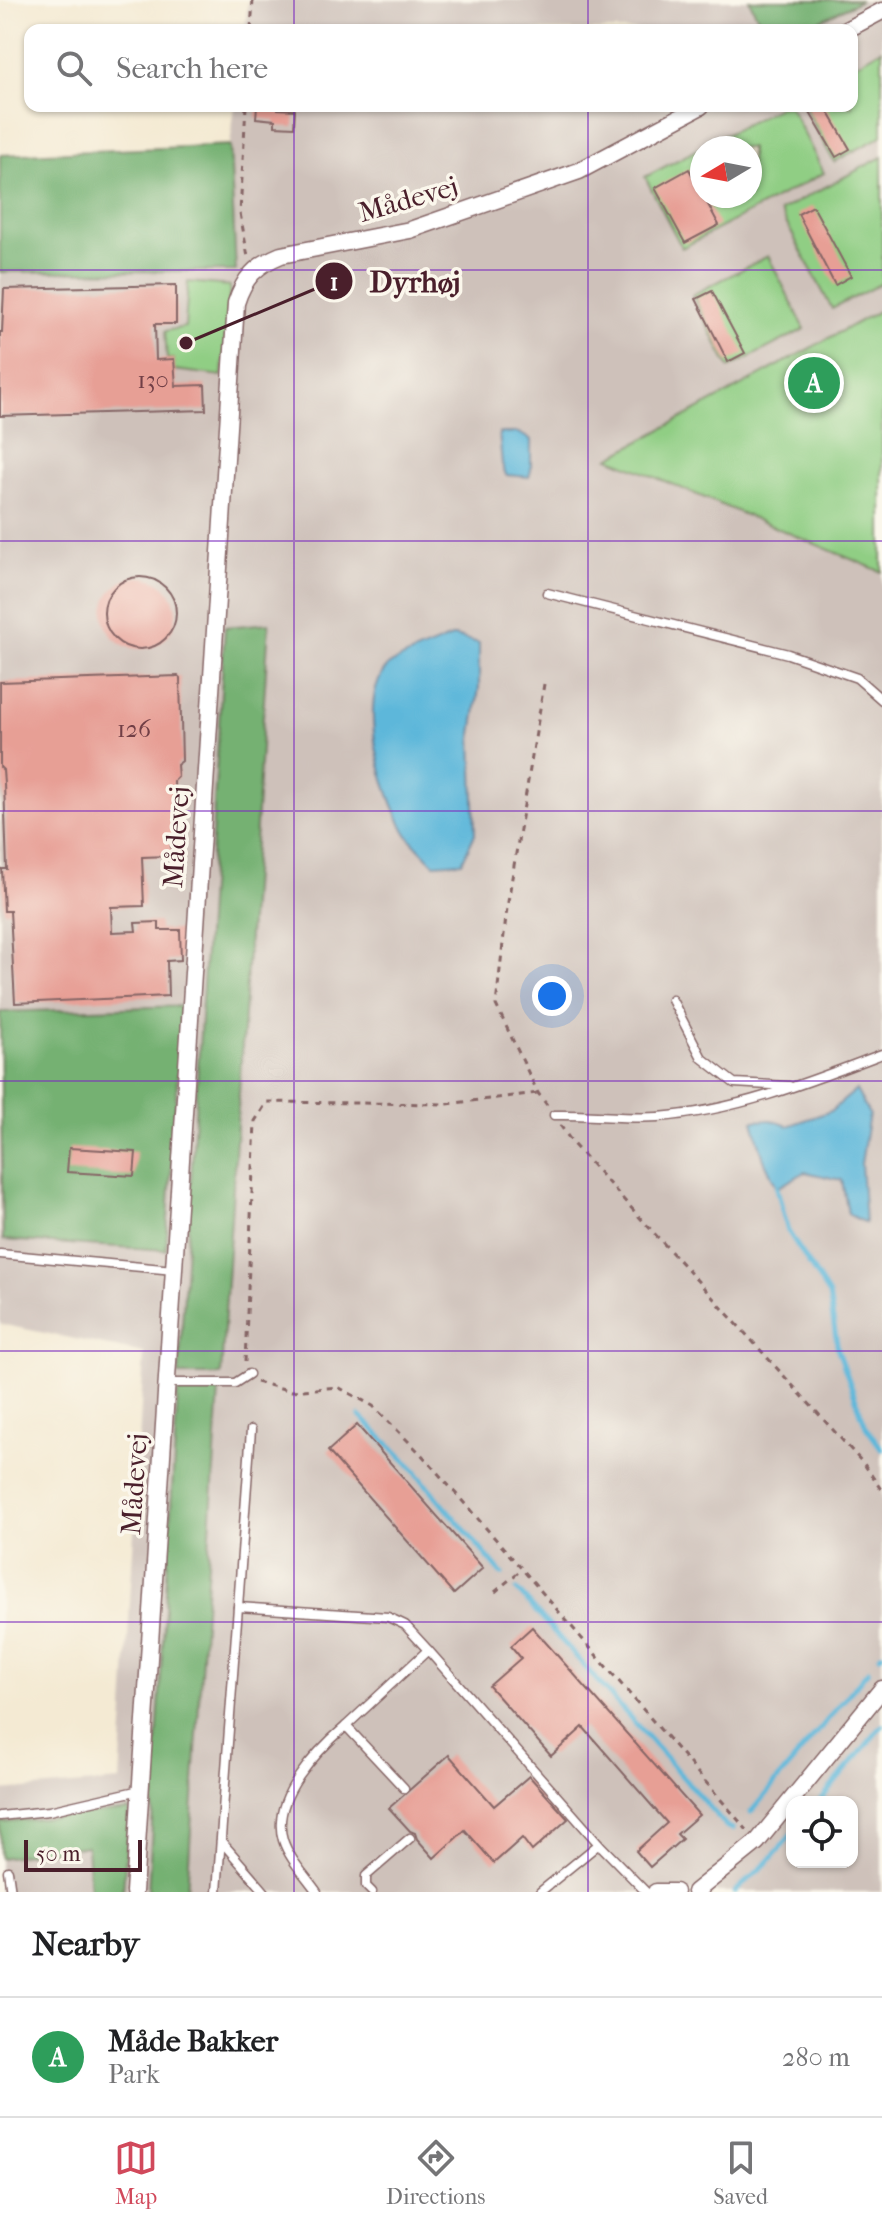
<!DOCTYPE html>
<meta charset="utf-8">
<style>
body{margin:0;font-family:"IM FELL French Canon",serif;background:#f2f2f2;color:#202124}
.controls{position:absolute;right:24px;bottom:24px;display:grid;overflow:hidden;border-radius:16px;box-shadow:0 2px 6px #0004}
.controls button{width:72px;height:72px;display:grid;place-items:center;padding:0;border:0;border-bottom:2px solid #e0e0e0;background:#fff;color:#202124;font:40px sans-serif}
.compass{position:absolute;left:690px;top:136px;width:72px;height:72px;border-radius:50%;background:#fff;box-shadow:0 2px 6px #0004;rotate:260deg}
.scale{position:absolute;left:24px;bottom:20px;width:118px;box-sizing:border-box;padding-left:8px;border:4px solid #4a1f2b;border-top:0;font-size:22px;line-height:28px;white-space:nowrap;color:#4a1f2b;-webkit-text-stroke:6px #fbf7ec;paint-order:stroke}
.you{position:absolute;left:552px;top:996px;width:28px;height:28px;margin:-20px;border:6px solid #fff;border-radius:50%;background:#1a73e8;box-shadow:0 0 0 12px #1a73e833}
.badge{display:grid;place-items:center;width:52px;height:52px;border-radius:50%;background:#d1495b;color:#fff;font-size:26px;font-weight:700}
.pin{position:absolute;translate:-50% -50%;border:4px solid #fff;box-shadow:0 2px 8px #0006}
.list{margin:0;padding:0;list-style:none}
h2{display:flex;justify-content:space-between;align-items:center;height:104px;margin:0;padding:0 32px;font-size:34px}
h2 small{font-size:26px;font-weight:400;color:#757577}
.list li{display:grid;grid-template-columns:52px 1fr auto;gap:24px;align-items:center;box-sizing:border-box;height:120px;padding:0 32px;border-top:2px solid #e0e0e0}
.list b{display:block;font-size:30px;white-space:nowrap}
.list p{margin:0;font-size:26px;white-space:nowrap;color:#757577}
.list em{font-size:26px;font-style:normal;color:#757577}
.icon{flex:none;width:44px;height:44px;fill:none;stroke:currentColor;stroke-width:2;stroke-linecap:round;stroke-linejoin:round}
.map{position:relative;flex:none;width:882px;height:1892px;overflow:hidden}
.search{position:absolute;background:#fff;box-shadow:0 2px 6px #0004;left:24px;right:24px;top:24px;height:88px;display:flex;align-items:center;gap:20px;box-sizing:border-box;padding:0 28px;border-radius:16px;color:#757577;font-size:30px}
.sheet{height:224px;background:#fff}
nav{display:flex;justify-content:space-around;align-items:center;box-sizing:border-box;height:112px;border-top:2px solid #e0e0e0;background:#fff;font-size:22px;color:#757577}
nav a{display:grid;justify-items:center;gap:4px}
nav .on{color:#d1495b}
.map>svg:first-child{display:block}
.industrial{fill:#cec1ba;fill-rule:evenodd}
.green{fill:#90ce84;stroke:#6d7658;stroke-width:2;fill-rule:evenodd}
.forest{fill:#74b172;stroke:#5f684e;stroke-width:2}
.water{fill:#5db7da;stroke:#546b82;stroke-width:2}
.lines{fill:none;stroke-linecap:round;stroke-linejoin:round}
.stream{stroke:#5db7da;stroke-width:5}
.building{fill:#e79f95}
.service-casing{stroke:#866666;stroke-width:11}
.minor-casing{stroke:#866666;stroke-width:19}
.path{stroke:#866666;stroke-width:3;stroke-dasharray:6 6;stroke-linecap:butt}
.service{stroke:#fff;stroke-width:8}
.minor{stroke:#fff;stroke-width:16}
.grid{fill:none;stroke:#7b2cbf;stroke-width:2;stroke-opacity:0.55}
.labels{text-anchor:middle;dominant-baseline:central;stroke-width:7;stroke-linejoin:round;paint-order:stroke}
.number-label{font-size:24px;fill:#713f46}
.street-label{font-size:28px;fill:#4a1f2b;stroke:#fbf7ec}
.leader{fill:none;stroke:#4a1f2b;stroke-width:3}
.callout-dot{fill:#4a1f2b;stroke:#fbf7ec;stroke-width:3}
.mark-label{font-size:24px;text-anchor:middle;font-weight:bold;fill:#fff}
.callout-label{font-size:30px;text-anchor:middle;font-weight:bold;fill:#4a1f2b;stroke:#fbf7ec;stroke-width:7;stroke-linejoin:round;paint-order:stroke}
</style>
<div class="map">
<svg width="882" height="1892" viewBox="0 0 882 1892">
<rect width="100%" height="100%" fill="#fbf7ec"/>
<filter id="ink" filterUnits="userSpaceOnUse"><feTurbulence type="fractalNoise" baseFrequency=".0125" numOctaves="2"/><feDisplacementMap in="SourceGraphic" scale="16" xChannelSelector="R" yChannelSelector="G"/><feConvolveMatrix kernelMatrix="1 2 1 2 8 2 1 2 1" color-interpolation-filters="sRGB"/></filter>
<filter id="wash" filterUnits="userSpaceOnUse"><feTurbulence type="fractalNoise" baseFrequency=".006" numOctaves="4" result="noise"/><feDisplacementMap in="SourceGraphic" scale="32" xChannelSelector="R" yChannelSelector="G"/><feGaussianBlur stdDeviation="1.8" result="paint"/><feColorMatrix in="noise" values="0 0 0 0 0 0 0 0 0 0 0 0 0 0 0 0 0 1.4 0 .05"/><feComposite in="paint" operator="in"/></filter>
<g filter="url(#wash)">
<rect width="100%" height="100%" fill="#f4ead3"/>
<!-- industrial -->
<path class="industrial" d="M248,0H882V1892H0V1791L120,1781L144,1353L0,1324V155L230,145L235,106H852V30H245ZM702,148H750V196H702ZM792,1802H852V1862H792Z"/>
<!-- green -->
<g class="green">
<polygon points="882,49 882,136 834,162 804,106 852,106 852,66"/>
<path d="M780,106H790L824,173L682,248L645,177ZM702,148H750V196H702Z"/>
<polygon points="882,157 882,283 832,309 780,211"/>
<polygon points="768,256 805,329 729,368 692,295"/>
<polygon points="188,282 230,286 222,376 174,370 174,359 167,359 165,331 185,327"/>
<polygon points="882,309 882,572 609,458"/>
</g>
<!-- forest -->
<g class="forest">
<polygon points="749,0 861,0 802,30 764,30"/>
<polygon points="230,145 236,271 0,272 0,155"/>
<polygon points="269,623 221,1375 179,1375 225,627"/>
<polygon points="182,1006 166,1250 3,1240 0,1012"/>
<polygon points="178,1391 219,1391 187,1892 148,1892"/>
<polygon points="129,1810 123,1892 90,1892 87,1846 0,1858 0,1822"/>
</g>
<!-- water -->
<g class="water">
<polygon points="499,433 519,433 531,440 531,470 529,477 506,475 502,464"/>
<path d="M454,636L479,643V688L472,734L475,834L462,862L434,864C425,854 412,843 405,831C385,794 355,705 387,667C394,659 441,642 454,636Z"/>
<polygon points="856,1090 869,1114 861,1164 865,1223 848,1214 842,1180 805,1172 777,1188 764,1160 753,1121 772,1120 788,1126 831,1111"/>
</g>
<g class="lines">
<!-- stream -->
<g class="stream">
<polyline points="777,1188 788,1231 829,1295 838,1350 866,1427 882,1449"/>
<polyline points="360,1416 408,1463 502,1574"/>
<polyline points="517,1590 727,1827 733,1829"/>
<polyline points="880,1656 882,1654"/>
<polyline points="819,1802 882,1726"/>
<polyline points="751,1812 868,1671"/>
<polyline points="735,1892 769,1861 792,1834"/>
</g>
</g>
<g id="blocks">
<!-- building -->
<g class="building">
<polygon points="257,106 278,106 278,109 295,110 294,127 275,126 275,120 256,118"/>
<polygon points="806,106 825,106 850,149 836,157"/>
<polygon points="689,169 719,225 685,243 655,188"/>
<polygon points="813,206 851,276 835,285 798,214"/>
<polygon points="176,285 176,324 155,324 156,360 174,359 176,386 205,385 206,410 0,416 0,332 2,332 4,289"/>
<polygon points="712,291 745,353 728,362 696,299"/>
<circle cx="140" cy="613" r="36"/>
<polygon points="178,676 180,678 182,761 177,765 178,777 174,781 176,837 171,840 171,853 169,856 142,857 144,906 111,907 112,932 136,931 135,923 159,922 159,930 180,930 181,960 167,961 168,996 15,1003 10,911 4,911 2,869 7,869 4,783 3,770 0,767 0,682"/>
<polygon points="69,1148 136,1152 134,1176 67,1172"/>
<polygon points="357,1425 483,1568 454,1594 328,1451"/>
<polygon points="532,1627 699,1815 677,1834 682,1839 650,1867 636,1851 667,1823 583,1727 551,1756 489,1686 521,1658 511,1646"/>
<polygon points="449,1755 494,1806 529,1776 568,1819 532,1851 522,1838 494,1863 465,1830 434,1858 417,1839 415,1833 410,1831 389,1808"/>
</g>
</g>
</g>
<g filter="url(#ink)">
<use href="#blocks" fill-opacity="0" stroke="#866666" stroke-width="2"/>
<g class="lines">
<!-- service casing -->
<g class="service-casing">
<g id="service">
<polyline points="547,593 788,654 857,678 882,700"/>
<polyline points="672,1000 702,1058 734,1083 789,1086"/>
<path d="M554,1115C589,1114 624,1119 658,1117C736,1111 809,1082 882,1054"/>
<polyline points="0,1254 174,1270"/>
<polyline points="167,1383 235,1383 249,1374"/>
<polyline points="238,1607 388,1617 405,1625 428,1650"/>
<polyline points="404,1788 346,1726 428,1650 599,1844 646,1892"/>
<polyline points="0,1816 49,1811 140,1790"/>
<polyline points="221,1841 265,1892"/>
<polyline points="8,1871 11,1892"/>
<polyline points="217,1892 251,1430"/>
<path d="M317,1892C306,1876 289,1859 283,1840C270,1798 318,1750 346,1726"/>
<polyline points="372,1892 366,1886 366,1876 410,1838"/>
<polyline points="540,1892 599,1844"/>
</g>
</g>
<!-- minor casing -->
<g class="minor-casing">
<g id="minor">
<polyline points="846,30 882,11"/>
<path d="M134,1892L236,303C244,278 256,265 281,255L410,230L579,171L701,106"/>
<polyline points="656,1892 675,1892"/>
<polyline points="695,1892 757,1842 882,1689"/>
</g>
</g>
<!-- path -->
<g class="path">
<polyline points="251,30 253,0"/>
<polyline points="246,106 240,213 248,257"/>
<polyline points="544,684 507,908 496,1005 538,1093 547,1105"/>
<polyline points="560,1125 574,1145 864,1464 882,1491"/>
<polyline points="245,1362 255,1121 267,1102 447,1104 538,1093"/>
<polyline points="256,1382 292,1391 338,1387 373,1406 421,1454 522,1569 747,1830"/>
<polyline points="495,1592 522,1569"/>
</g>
<!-- service -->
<use href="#service" class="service"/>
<!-- minor -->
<use href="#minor" class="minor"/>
</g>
</g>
<!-- grid -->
<path class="grid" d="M294,0V30M588,0V30M294,106V1892M588,106V1892M0,270H882M0,541H882M0,811H882M0,1081H882M0,1351H882M0,1622H882"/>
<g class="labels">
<!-- number labels -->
<g class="number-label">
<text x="153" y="380">130</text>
<text x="134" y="729">126</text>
</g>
<!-- street labels -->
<g class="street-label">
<text transform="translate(408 199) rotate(-16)">Mådevej</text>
<text transform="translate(176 837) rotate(-86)">Mådevej</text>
<text transform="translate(134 1484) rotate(-86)">Mådevej</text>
</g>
</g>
<!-- callouts -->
<path class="leader" d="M186 343L334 281"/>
<g class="callout-dot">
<circle cx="186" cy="343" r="8"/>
<circle cx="334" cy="281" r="20"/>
</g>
<g class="mark-label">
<text x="334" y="290">1</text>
</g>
<g class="callout-label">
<text x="415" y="292">Dyrhøj</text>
</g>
</svg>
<div class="controls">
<button><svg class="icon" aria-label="locate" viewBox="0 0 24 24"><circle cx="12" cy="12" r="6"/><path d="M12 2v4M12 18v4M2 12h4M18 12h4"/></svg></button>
</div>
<svg class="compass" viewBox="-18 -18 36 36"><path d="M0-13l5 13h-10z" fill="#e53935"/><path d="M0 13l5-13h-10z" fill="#757577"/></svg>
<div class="scale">50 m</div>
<div class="you"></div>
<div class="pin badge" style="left:814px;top:383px;background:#2e9e5b">A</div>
<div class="search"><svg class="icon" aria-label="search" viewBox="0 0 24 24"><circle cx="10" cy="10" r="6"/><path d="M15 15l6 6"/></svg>Search here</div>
</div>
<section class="sheet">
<h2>Nearby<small></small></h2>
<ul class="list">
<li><span class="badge" style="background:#2e9e5b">A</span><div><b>Måde Bakker</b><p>Park</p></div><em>280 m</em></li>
</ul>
</section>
<nav>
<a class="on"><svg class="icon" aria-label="map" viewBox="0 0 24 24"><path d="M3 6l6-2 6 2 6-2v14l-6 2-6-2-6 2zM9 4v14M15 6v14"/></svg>Map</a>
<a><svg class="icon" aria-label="directions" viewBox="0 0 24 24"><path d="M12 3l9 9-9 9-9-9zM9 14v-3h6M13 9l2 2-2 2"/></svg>Directions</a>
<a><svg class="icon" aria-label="saved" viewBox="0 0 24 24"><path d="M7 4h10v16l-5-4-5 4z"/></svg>Saved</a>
</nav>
